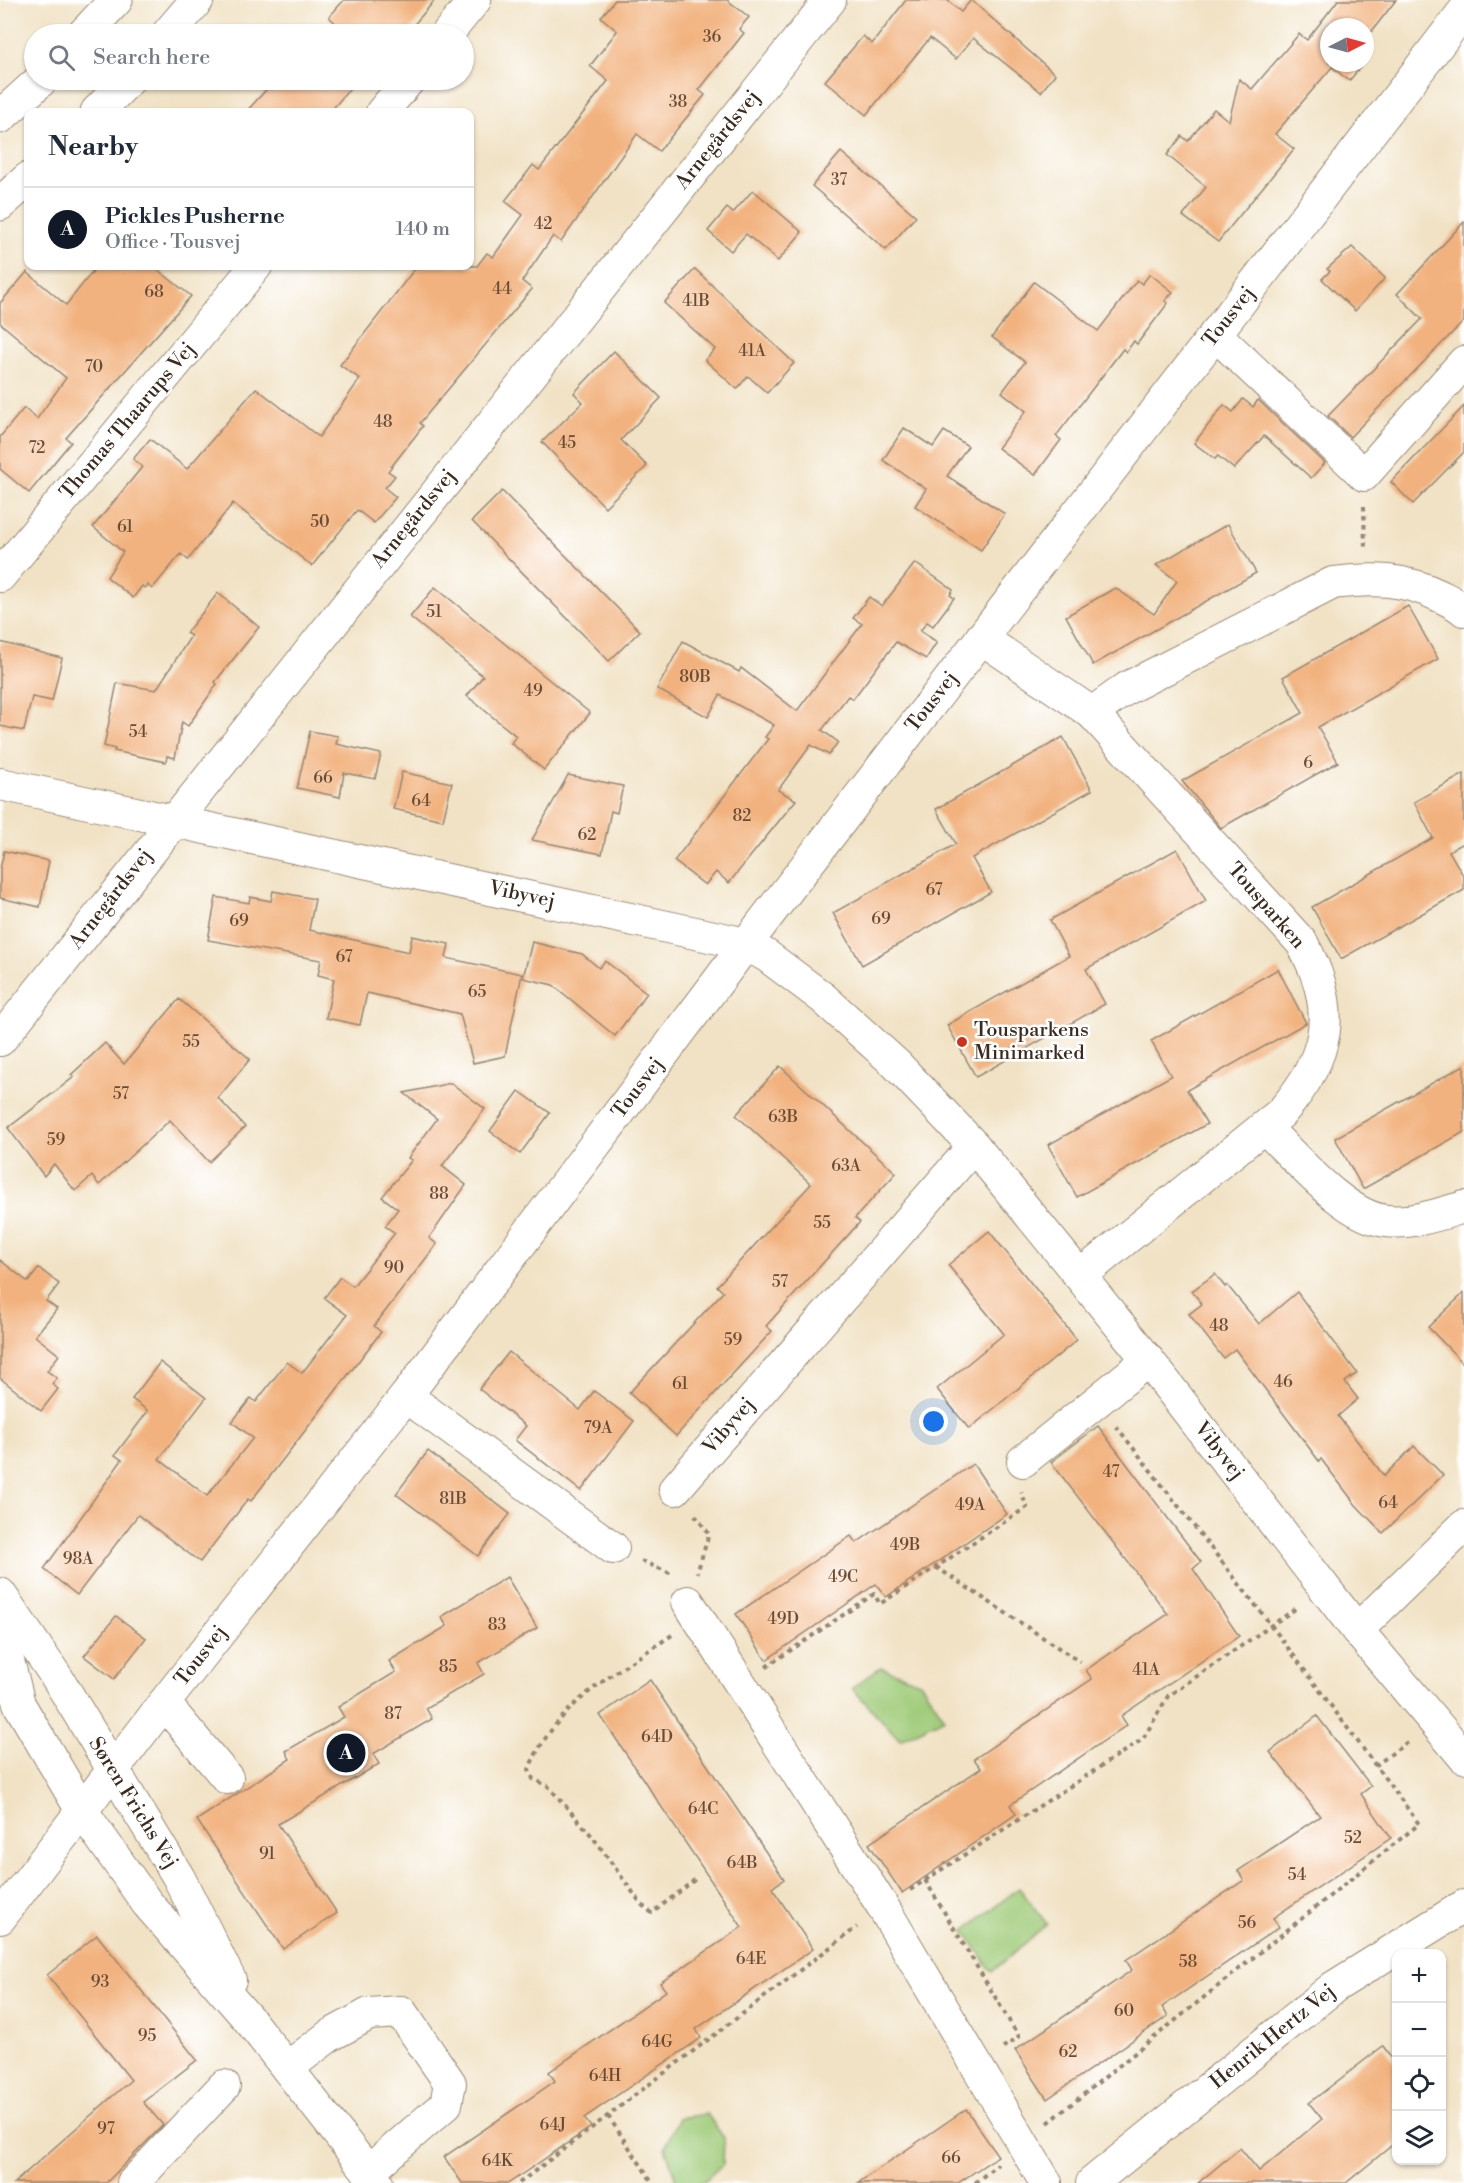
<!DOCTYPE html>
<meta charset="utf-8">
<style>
body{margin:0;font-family:"Libre Bodoni",serif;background:#f2f2f3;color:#1f2937}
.controls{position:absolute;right:18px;bottom:18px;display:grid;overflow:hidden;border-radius:12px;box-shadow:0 2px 4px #0004}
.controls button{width:54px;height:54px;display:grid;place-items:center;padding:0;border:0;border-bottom:2px solid #e0e1e3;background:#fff;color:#1f2937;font:30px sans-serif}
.compass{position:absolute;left:1320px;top:18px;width:54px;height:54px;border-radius:50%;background:#fff;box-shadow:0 2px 4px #0004;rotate:84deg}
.you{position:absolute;left:934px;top:1422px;width:21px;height:21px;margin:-15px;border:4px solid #fff;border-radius:50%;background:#1a73e8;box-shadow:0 0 0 9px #1a73e833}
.badge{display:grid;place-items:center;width:39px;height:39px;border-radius:50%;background:#111827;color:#fff;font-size:20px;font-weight:700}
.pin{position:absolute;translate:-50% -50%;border:3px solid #fff;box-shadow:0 2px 6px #0006}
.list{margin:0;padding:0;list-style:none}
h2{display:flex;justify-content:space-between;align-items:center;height:78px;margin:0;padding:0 24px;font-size:26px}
h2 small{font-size:20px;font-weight:400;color:#747a83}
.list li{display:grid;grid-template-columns:39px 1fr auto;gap:18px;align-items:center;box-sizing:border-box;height:84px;padding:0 24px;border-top:2px solid #e0e1e3}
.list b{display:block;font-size:22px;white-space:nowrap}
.list p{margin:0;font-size:20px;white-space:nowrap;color:#747a83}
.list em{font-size:20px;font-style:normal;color:#747a83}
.icon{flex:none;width:33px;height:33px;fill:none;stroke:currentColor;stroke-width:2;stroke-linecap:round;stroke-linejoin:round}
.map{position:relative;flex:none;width:1464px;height:2183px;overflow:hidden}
.search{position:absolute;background:#fff;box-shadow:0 2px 4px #0004;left:24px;top:24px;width:450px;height:66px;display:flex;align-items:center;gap:15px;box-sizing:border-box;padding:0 21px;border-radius:33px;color:#747a83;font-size:22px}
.panel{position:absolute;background:#fff;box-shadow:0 2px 4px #0004;left:24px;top:108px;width:450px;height:162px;border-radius:12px}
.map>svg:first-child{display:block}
.green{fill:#9eca77;stroke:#6c7a4a;stroke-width:1.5}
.building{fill:#f2b27f}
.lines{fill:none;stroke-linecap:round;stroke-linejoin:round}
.minor-casing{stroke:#968672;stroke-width:34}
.major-casing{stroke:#968672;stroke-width:35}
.path{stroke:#968672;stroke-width:4;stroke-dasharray:4.5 4.5;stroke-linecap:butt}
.minor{stroke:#fff;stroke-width:32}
.major{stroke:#fff;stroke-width:33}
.poi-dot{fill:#c8321e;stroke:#fff;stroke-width:2}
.labels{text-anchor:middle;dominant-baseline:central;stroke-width:5;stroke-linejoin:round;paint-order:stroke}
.number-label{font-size:16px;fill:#694c36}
.street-label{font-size:20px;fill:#3b2a1e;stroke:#fff}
.poi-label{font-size:20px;fill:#3b2a1e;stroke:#fff;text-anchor:start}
</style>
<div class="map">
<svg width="1464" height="2183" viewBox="0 0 1464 2183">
<rect width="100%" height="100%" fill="#fff"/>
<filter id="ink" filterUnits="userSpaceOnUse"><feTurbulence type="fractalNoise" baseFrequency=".0167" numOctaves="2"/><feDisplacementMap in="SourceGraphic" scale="12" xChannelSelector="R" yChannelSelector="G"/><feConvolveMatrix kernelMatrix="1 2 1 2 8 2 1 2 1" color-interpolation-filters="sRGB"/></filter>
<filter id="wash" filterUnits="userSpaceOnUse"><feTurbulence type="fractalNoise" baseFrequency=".008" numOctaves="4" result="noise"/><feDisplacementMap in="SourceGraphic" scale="24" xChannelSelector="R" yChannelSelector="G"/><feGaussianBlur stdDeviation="1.35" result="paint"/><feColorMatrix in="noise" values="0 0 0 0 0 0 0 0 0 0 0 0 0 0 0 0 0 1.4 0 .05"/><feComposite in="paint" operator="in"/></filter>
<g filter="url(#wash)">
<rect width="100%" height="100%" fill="#f1e2c5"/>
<!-- green -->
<g class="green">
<polygon points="880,1667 920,1682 945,1718 900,1740 852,1688"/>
<polygon points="1019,1888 1047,1924 992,1972 964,1931"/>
<polygon points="707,2114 724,2138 723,2164 702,2183 677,2183 665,2147 679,2118"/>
</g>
<g id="blocks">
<!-- building -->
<g class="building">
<polygon points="344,0 435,0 406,34 347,34 329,17"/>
<polygon points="615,0 727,0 749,17 739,29 744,33 699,90 705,95 659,151 637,134 561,242 553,236 522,281 532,289 420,423 423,426 388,471 395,476 385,488 396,497 374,523 357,510 312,566 233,503 188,560 181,554 152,589 148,585 145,588 142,586 133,598 107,577 123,552 93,527 142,467 133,459 150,439 187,469 256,388 319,437 360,379 340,365 417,266 477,266 487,253 493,257 523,215 505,201 533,165 539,170 608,81 590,66 617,31 601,17"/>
<polygon points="906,0 947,0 961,12 971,0 1055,74 1041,92 973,38 956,59 930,38 866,115 825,81 863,36 872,44"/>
<polygon points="1338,0 1396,0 1365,40 1365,27 1329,27 1329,63 1364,63 1349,81 1332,67 1275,134 1294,149 1218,242 1183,216 1206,187 1167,155 1182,136 1188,141 1214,109 1229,121 1239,79 1252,89 1299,34 1307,40"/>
<polygon points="275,80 357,80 330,112 246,112"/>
<polygon points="841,152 916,216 886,250 812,186"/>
<polygon points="753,190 802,232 778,261 746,234 731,251 708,231 727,208 733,213"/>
<polygon points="1464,222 1464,321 1350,437 1328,416 1422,319 1397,294"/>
<polygon points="1352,247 1385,278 1355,311 1322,279 1330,271 1327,269"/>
<polygon points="97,266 153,266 191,296 66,438 71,442 29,493 0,469 0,437 24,408 37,419 66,378 0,323 0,303 27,272 66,305"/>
<polygon points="695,269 794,363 767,393 748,376 737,389 705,360 715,349 664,303"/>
<polygon points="1150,274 1173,292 1165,301 1168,303 1137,344 1134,341 1126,352 1123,349 1056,436 1061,440 1035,475 998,448 1026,411 1002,392 1025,362 992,337 1034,282 1098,331 1137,280 1142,284"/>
<polygon points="614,351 661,398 621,440 647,466 605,507 542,442 583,402 574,393"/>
<polygon points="1243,399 1253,407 1258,400 1325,463 1311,478 1264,436 1234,469 1218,456 1215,459 1194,443 1224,405 1233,412"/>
<polygon points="1464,406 1464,452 1413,504 1391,482"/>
<polygon points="904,428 933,447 944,431 968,446 947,476 1005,514 981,550 915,506 926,489 883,460"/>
<polygon points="502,491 640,631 609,661 472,521"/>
<polygon points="1228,524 1256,573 1093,665 1066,616 1115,588 1154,614 1177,581 1156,565"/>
<polygon points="915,563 953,590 950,595 954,598 933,626 927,622 920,631 937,642 926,659 896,642 853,699 848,696 822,730 838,742 829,755 811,745 778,790 796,800 729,883 716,872 705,885 674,861 768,739 765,737 774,725 720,695 708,717 657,689 683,641 739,672 741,668 797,711 862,624 853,618 869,597 882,606"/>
<polygon points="435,587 590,713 544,770 511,743 516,736 467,696 483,676 410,617"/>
<polygon points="218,593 259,627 215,682 217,684 188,726 182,722 175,758 167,756 166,762 114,751 115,749 104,746 117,683 156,690 191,636 186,633"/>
<polygon points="1408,606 1438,659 1318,727 1338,762 1221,828 1182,781 1303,713 1283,677"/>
<polygon points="0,642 62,658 52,701 32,697 24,731 0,726"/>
<polygon points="310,731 338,736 336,744 381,754 375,779 344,773 340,797 297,788"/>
<polygon points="1063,737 1092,790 972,858 991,892 862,965 833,913 956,844 936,809"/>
<polygon points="402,772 452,783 443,820 393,809"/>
<polygon points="1464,774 1464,843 1449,851 1464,877 1464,890 1341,959 1312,907 1433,838 1414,802"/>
<polygon points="568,775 623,786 617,813 611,811 602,854 532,840"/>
<polygon points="1177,849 1206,901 1086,969 1105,1004 976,1077 947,1025 1069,956 1050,920"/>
<polygon points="4,851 49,861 40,907 0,898 0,869"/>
<polygon points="273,891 315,899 309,930 409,952 412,936 449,944 446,958 522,974 505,1056 473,1063 460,1014 367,993 360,1025 326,1018 334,979 318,975 321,960 208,940 216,897 249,903 250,897 271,901"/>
<polygon points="532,942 582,954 599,968 605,961 647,993 615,1036 553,985 523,978"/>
<polygon points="1278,969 1306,1023 1187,1090 1207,1124 1077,1197 1048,1145 1171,1076 1151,1041"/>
<polygon points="179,999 250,1059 218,1098 245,1127 209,1162 170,1120 99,1185 92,1176 75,1191 54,1164 44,1176 8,1128 74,1077 71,1075 105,1043 124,1064"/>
<polygon points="1464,1065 1464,1132 1363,1189 1335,1138"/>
<polygon points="780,1066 896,1173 855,1218 860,1222 766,1326 772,1331 676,1436 629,1393 723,1292 717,1286 811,1184 736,1115"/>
<polygon points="451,1083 485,1109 442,1166 466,1185 429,1238 437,1244 374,1326 381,1332 251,1501 248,1499 200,1562 138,1515 77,1595 44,1569 122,1460 115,1455 148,1411 132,1399 160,1362 206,1398 159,1459 207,1496 253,1438 232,1422 251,1398 256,1402 287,1362 302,1373 347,1315 324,1298 340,1277 353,1286 395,1233 385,1226 398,1209 382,1197 412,1160 408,1158 437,1119 404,1093"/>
<polygon points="519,1091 550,1113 520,1154 490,1131"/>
<polygon points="989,1231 1077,1340 969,1429 937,1389 1004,1334 948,1265"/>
<polygon points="0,1260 28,1282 39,1268 59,1284 46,1301 57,1309 35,1336 59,1355 47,1371 57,1378 52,1384 58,1389 41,1411 0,1378"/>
<polygon points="1215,1274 1225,1287 1227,1285 1259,1324 1297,1292 1357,1373 1345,1382 1358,1399 1338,1416 1384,1476 1414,1446 1443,1475 1383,1533 1356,1505 1321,1459 1319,1461 1235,1349 1223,1358 1189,1314 1202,1304 1192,1291"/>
<polygon points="1464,1293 1464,1364 1428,1327"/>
<polygon points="509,1352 580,1410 594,1391 634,1421 581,1491 515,1440 526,1426 479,1389"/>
<polygon points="1098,1426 1201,1562 1193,1569 1239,1636 1121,1716 1127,1725 1010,1805 1016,1814 902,1893 869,1844 981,1768 974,1759 1092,1679 1086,1670 1168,1614 1051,1462"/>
<polygon points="428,1451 510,1514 478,1556 396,1494"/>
<polygon points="973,1464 1007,1514 886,1597 876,1584 766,1660 736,1614 851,1536 856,1543"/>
<polygon points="507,1577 537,1628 478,1663 484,1674 426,1708 432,1719 373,1754 379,1764 278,1824 337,1913 283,1949 197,1820 290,1759 286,1751 344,1717 338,1707 396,1672 389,1661 447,1626 441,1617"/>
<polygon points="116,1616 146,1638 114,1679 84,1656"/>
<polygon points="650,1680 784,1879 772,1888 813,1949 696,2029 701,2038 584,2118 591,2127 509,2183 462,2183 444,2157 555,2081 549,2072 666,1991 660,1983 742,1927 600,1715"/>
<polygon points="1317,1716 1371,1786 1361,1794 1391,1838 1273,1918 1279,1927 1162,2007 1168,2016 1047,2099 1015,2050 1132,1970 1126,1960 1244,1880 1238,1871 1320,1816 1270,1752"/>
<polygon points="97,1935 197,2060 143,2102 163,2125 106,2183 14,2183 131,2080 47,1975"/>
<polygon points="1383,2046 1396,2064 1396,2142 1346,2183 1198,2183 1240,2148 1259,2171 1322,2119 1309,2103"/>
<polygon points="966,2109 998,2156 958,2183 858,2183"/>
</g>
</g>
</g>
<g filter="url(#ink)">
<use href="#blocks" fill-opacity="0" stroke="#968672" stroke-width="1.5"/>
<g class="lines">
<!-- minor casing -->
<g class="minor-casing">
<g id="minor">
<polyline points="447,34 475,0"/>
<polyline points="382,112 409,80"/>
<polyline points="1215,334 1364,475 1464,362"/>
<polyline points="0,576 256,266"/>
<path d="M981,638L1092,713L1302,943C1339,1009 1330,1057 1281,1113L1080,1276"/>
<path d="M1092,713L1127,688L1333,583C1372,578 1404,578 1440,596C1448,600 1457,604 1464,610"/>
<polyline points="0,784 728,940 746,944 767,956 823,998 896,1064 974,1146 1148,1360 1357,1630 1464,1757"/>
<polyline points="0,1040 830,0"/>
<path d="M1265,1128C1296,1157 1344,1217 1387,1221C1412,1224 1440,1214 1464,1207"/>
<polyline points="406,1396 613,1548"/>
<polyline points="1023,1461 1148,1360"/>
<polyline points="675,1489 974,1146"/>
<polyline points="0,1594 58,1679 179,1878 230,1980"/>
<polyline points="688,1602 883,1907 1046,2183"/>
<polyline points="0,1629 19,1704 82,1811 147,1903 250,2021 377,2183"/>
<polyline points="1357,1630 1464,1526"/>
<polyline points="164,1703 227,1778"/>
<polyline points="0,1918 164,1703 406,1396 746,944 1464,11"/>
<polyline points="287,2068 329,2036 369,2014 401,2012 450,2083 446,2104 368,2172"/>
<polyline points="133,2183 224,2086"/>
<polyline points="1092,2183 1334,1987 1464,1906"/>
</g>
</g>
<!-- major casing -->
<g class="major-casing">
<g id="major">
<polyline points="84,34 116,0"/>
<polyline points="168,34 197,0"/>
<polyline points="97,112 128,80"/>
<polyline points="0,117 41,80"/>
<polyline points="0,204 28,179"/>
</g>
</g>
<!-- path -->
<g class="path">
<polyline points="1364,506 1365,549"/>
<polyline points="695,1515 709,1534 697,1573"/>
<polyline points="641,1561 668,1572 671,1576"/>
<polyline points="936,1567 1080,1662"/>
<path d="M672,1635C616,1673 556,1703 529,1769L533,1779L548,1786L592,1836L642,1905L652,1913L697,1878"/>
<polyline points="766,1667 874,1594 880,1604 1027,1507 1021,1492"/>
<polyline points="1375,1766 1410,1740"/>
<polyline points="925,1880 1019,2037 1002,2048"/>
<polyline points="910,1890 1143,1739 1168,1696 1298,1607"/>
<polyline points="608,2116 653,2183"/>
<polyline points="1048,2123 1419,1824 1271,1625 1116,1426"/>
<polyline points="519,2183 857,1927"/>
<polyline points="975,2183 998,2164"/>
</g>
<!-- minor -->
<use href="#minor" class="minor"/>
<!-- major -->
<use href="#major" class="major"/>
</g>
</g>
<!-- markers -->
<circle class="poi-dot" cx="962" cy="1042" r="6"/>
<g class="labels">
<!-- number labels -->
<g class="number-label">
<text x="712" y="37">36</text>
<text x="678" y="102">38</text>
<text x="839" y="180">37</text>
<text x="543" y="224">42</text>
<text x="502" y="289">44</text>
<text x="154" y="292">68</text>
<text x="696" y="301">41B</text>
<text x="752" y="351">41A</text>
<text x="94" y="367">70</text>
<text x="383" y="422">48</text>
<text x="567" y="443">45</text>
<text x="37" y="448">72</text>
<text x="320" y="522">50</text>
<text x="125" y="527">61</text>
<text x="434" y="612">51</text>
<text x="695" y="677">80B</text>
<text x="533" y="691">49</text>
<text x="138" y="732">54</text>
<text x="1308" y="763">6</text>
<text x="323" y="778">66</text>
<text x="421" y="801">64</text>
<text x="742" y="816">82</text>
<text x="587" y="835">62</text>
<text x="934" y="890">67</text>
<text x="881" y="919">69</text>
<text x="239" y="921">69</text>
<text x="344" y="957">67</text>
<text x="477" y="992">65</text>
<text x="191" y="1042">55</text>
<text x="121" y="1094">57</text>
<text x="783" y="1117">63B</text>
<text x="56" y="1140">59</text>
<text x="846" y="1166">63A</text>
<text x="439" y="1194">88</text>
<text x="822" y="1223">55</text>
<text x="394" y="1268">90</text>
<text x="780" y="1282">57</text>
<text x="1219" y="1326">48</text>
<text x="733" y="1340">59</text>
<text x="1283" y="1382">46</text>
<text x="680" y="1384">61</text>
<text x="598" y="1428">79A</text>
<text x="1111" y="1472">47</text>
<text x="453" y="1499">81B</text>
<text x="1388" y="1503">64</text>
<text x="970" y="1505">49A</text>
<text x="905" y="1545">49B</text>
<text x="78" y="1559">98A</text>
<text x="843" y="1577">49C</text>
<text x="783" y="1619">49D</text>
<text x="497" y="1625">83</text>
<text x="448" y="1667">85</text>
<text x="1146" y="1670">41A</text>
<text x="393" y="1714">87</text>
<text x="657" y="1737">64D</text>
<text x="703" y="1809">64C</text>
<text x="1353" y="1838">52</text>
<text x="267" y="1854">91</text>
<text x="742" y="1863">64B</text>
<text x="1297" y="1875">54</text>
<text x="1247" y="1923">56</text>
<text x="751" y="1959">64E</text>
<text x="1188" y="1962">58</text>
<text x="100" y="1982">93</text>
<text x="1124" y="2011">60</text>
<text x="147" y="2036">95</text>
<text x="657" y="2042">64G</text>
<text x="1068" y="2052">62</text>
<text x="605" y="2076">64H</text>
<text x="553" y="2125">64J</text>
<text x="106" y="2129">97</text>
<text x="951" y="2158">66</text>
<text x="497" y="2161">64K</text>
</g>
<!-- street labels -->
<g class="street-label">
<text transform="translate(718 140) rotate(-51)">Arnegårdsvej</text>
<text transform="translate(1229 317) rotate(-52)">Tousvej</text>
<text transform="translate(128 421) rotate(-50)">Thomas Thaarups Vej</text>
<text transform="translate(414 519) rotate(-51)">Arnegårdsvej</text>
<text transform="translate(932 702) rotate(-52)">Tousvej</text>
<text transform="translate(522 895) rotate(12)">Vibyvej</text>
<text transform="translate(111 899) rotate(-52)">Arnegårdsvej</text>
<text transform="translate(1266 906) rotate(49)">Tousparken</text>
<text transform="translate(638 1088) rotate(-53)">Tousvej</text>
<text transform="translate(729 1426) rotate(-49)">Vibyvej</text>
<text transform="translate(1219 1451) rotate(52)">Vibyvej</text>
<text transform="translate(201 1656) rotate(-52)">Tousvej</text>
<text transform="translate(133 1803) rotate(58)">Søren Frichs Vej</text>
<text transform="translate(1273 2037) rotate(-39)">Henrik Hertz Vej</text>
</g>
<!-- poi labels -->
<g class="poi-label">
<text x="974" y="1030">Tousparkens<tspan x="974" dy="23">Minimarked</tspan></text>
</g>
</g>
</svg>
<div class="controls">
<button>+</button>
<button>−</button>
<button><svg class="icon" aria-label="locate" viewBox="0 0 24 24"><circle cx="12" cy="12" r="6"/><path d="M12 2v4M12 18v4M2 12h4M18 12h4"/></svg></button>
<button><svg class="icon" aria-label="layers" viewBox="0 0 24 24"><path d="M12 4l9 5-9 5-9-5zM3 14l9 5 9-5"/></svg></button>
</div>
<svg class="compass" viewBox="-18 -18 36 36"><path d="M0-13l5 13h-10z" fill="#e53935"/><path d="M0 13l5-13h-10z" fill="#747a83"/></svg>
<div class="you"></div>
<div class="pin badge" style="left:346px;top:1753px">A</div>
<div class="search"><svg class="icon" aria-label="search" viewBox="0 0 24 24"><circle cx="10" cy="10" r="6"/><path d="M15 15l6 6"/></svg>Search here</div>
<section class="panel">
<h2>Nearby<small></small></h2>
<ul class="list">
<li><span class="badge">A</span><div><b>Pickles Pusherne</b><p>Office · Tousvej</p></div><em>140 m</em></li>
</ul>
</section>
</div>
